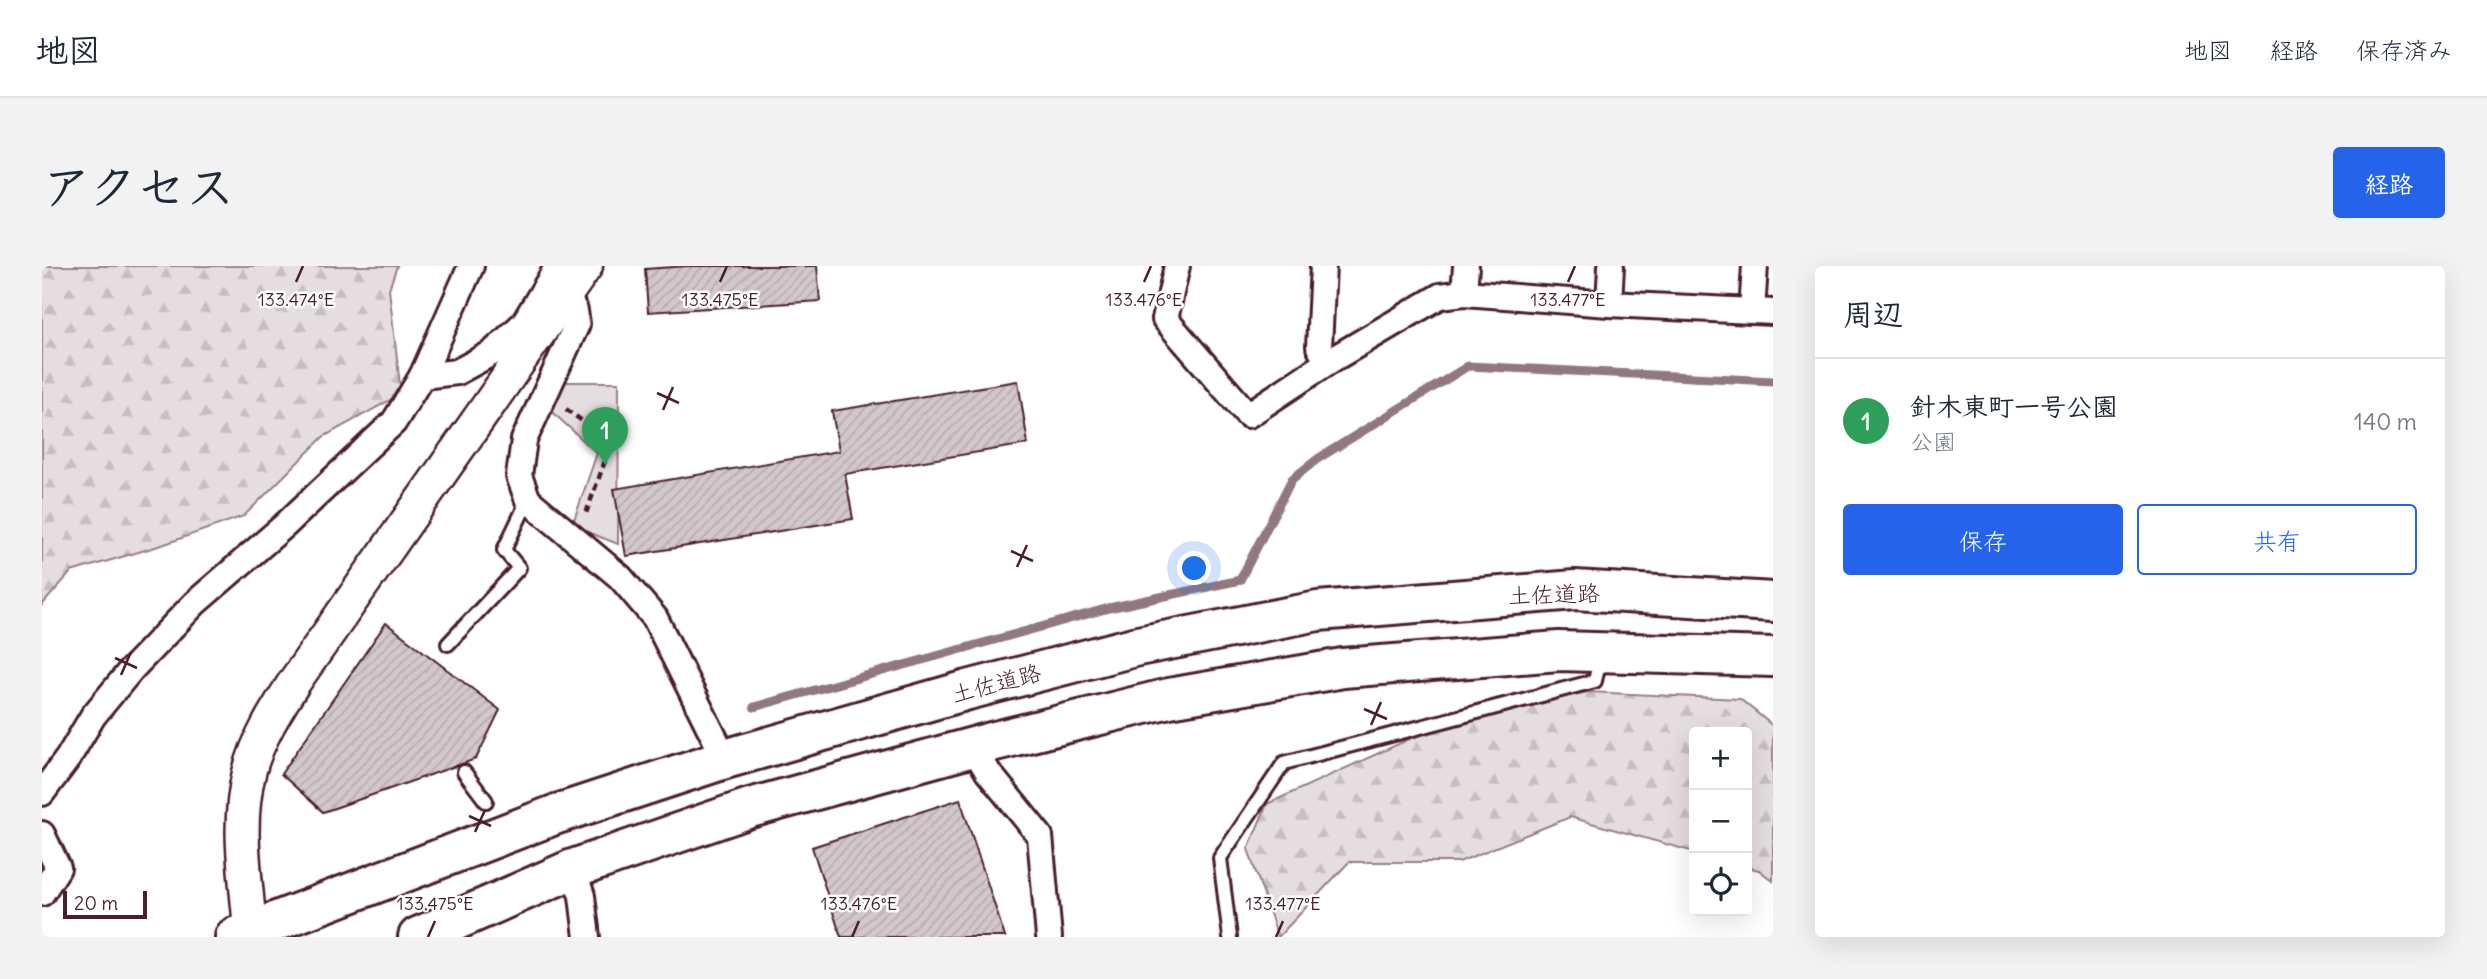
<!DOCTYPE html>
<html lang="ja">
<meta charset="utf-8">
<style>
body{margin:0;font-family:Delius,"Klee One",sans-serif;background:#f2f2f3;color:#1f2937}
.controls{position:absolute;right:21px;bottom:21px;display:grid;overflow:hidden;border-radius:7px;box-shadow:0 7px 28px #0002}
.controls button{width:63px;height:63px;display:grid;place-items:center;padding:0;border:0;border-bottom:2px solid #e0e1e3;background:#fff;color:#1f2937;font:35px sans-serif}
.scale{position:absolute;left:21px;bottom:18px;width:84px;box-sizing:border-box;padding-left:7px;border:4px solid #4a1f2b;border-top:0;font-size:19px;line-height:24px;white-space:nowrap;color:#4a1f2b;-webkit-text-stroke:5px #fff;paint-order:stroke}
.you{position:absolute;left:1153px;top:303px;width:24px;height:24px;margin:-18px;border:5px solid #fff;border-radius:50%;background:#1a73e8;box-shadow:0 0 0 10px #1a73e833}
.badge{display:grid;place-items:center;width:46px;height:46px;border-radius:50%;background:#2563eb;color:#fff;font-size:23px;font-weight:700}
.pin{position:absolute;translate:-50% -58px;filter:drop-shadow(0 2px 4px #0008)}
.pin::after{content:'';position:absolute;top:37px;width:24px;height:21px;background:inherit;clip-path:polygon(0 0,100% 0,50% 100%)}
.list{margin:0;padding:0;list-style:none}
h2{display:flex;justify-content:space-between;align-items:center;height:91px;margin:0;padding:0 28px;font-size:30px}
h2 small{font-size:23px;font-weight:400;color:#747a83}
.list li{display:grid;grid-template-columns:46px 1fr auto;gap:21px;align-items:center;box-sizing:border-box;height:126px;padding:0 28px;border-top:2px solid #e0e1e3}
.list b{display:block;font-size:26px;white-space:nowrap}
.list p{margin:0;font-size:23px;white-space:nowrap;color:#747a83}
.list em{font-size:23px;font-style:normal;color:#747a83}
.actions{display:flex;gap:14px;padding:21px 28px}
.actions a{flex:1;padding:16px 0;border:2px solid #2563eb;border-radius:7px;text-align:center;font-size:24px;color:#2563eb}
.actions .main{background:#2563eb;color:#fff}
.icon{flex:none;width:38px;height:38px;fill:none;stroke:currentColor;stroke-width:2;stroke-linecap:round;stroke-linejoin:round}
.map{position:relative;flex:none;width:1731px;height:671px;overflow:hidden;border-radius:7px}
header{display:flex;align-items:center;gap:42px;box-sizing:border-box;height:98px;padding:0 35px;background:#fff;border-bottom:2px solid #e0e1e3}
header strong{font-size:33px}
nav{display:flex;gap:38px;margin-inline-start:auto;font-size:24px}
.intro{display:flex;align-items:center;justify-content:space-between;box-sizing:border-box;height:168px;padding:0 42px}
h1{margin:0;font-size:49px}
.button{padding:18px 32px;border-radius:7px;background:#2563eb;color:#fff;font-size:24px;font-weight:700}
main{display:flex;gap:42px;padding:0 42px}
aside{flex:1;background:#fff;border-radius:7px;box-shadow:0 7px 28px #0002}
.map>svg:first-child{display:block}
.green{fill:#e5dee0;stroke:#987e86;stroke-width:2}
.forest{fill:url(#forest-firs);stroke:#987e86;stroke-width:2}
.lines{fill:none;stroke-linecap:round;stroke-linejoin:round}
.stream{stroke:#91787e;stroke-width:9}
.building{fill:url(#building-hatch);stroke:#4a1f2b;stroke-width:2}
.service-casing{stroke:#4a1f2b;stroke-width:18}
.minor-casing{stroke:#4a1f2b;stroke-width:30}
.tertiary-casing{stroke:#4a1f2b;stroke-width:37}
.trunk-casing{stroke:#4a1f2b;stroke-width:44}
.path{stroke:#4a1f2b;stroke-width:4.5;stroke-dasharray:7 5;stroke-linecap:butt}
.service{stroke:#fff;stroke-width:12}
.minor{stroke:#fff;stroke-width:24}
.tertiary{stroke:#fff;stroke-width:32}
.trunk{stroke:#fff;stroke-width:38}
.ticks{fill:none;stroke:#4a1f2b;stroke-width:2.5}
.labels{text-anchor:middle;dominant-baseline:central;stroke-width:5;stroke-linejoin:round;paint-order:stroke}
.street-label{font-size:23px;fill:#4a1f2b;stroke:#fff}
.ticks-label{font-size:18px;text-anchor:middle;fill:#4a1f2b;stroke:#fff;stroke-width:5;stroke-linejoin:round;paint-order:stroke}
</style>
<header>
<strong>地図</strong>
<nav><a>地図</a><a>経路</a><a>保存済み</a></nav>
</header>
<div class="intro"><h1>アクセス</h1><a class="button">経路</a></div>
<main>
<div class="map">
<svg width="1731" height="671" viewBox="0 0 1731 671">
<defs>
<pattern id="forest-firs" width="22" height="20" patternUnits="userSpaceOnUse" patternTransform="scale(1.75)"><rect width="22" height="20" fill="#e5dee0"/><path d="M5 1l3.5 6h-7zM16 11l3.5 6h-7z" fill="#c6bec0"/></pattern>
<pattern id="building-hatch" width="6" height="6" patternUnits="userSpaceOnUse" patternTransform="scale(1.75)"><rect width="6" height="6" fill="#d2c7cb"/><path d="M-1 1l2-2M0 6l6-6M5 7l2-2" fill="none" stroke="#b6aaae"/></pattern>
</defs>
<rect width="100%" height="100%" fill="#fff"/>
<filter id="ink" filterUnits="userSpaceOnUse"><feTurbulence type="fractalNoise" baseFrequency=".0143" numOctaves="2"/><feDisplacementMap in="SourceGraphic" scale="14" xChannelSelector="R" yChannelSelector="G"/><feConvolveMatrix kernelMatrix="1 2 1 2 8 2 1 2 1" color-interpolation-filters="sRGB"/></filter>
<g filter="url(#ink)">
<!-- green -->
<polygon class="green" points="522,116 577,116 576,278 530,260 555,187 508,144"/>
<!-- forest -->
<g class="forest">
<polygon points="0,0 355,0 347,23 359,128 281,171 202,250 120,279 29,306 0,339"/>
<polygon points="1545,426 1698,433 1731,460 1731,615 1717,604 1705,601 1705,466 1652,466 1652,586 1528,551 1417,596 1307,596 1236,671 1206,583 1225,538 1407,455"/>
</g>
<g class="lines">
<!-- stream -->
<polyline class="stream" points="712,441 1067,342 1198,314 1250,213 1277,192 1426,100 1731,115"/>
</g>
<!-- building -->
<g class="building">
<polygon points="646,0 775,0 778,35 606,46 603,3"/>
<polygon points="976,115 986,178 803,208 811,253 584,290 572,223 797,185 790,145"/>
<polygon points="344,357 458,444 434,493 281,546 239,508"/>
<polygon points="918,533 963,671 799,671 770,581"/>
</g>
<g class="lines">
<!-- service casing -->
<g class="service-casing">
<g id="service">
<polyline points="406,378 477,302 462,284 486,234"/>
<polyline points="422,506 444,535"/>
<polyline points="1188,671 1178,592 1242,497 1553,415 1556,402 1554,390"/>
</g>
</g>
<!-- minor casing -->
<g class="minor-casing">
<g id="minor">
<polyline points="1135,0 1123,53 1206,149 1286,96 1398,30 1422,27 1567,38 1731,46"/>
<polyline points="1281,0 1277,81 1286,96"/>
<polyline points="1422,27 1424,0"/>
<polyline points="524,28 533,45 535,58 482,174 477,210 486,234 578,311 613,352 683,493"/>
<polyline points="1567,38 1569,0"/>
<polyline points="1710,45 1713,0"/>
<polyline points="380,110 429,0"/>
<polyline points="931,481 946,506 998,570 1007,671"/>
<polyline points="0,527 26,492 51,450 89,404 153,337 242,260 352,156 380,110 415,106 450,87 482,57 516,0"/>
<polyline points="0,568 16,602 0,627"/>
<polyline points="531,603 540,630 545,671"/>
</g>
</g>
<!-- tertiary casing -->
<g class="tertiary-casing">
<path id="tertiary" d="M208,663C204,611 194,559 207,507C215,474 235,443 253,415L544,0"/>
</g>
<!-- trunk casing -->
<g class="trunk-casing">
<g id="trunk">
<polyline points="193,671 515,548 683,493 926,424 1096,380 1276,345 1533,324 1731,336"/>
<polyline points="376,671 531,603 708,542 953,475 1127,432 1301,402 1517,385 1731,391"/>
</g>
</g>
<!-- path -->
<g class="path">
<polyline points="524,143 555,166 567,184 543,250"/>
<polyline points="560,146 566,179"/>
</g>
<!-- service -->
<use href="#service" class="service"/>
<!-- minor -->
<use href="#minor" class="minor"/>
<!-- tertiary -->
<use href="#tertiary" class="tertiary"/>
<!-- trunk -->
<use href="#trunk" class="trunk"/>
</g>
</g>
<!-- ticks -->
<path class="ticks" d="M254,16L261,0M678,16L685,0M1102,16L1109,0M1526,16L1533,0M615,127L637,137M621,144L631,121M969,285L991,295M975,301L985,279M73,392L95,402M79,409L89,386M1322,443L1345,453M1329,459L1339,436M427,550L449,560M433,566L443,544M386,671L393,655M810,671L817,655M1234,671L1241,655"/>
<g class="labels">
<!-- street labels -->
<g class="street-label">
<text transform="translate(1512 328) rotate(-2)">土佐道路</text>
<text transform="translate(954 417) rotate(-15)">土佐道路</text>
</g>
</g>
<g class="ticks-label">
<text x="254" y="40">133.474°E</text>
<text x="678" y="40">133.475°E</text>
<text x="1102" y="40">133.476°E</text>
<text x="1526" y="40">133.477°E</text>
<text x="393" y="644">133.475°E</text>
<text x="817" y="644">133.476°E</text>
<text x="1241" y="644">133.477°E</text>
</g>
</svg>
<div class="controls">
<button>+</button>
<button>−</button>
<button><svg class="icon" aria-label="locate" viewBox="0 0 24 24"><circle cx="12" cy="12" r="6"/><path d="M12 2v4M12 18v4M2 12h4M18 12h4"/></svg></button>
</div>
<div class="scale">20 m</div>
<div class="you"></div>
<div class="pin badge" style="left:563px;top:199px;background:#2e9e5b">1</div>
</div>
<aside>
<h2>周辺<small></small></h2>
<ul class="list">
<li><span class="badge" style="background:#2e9e5b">1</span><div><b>針木東町一号公園</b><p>公園</p></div><em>140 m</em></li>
</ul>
<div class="actions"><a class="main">保存</a><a>共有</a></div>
</aside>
</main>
